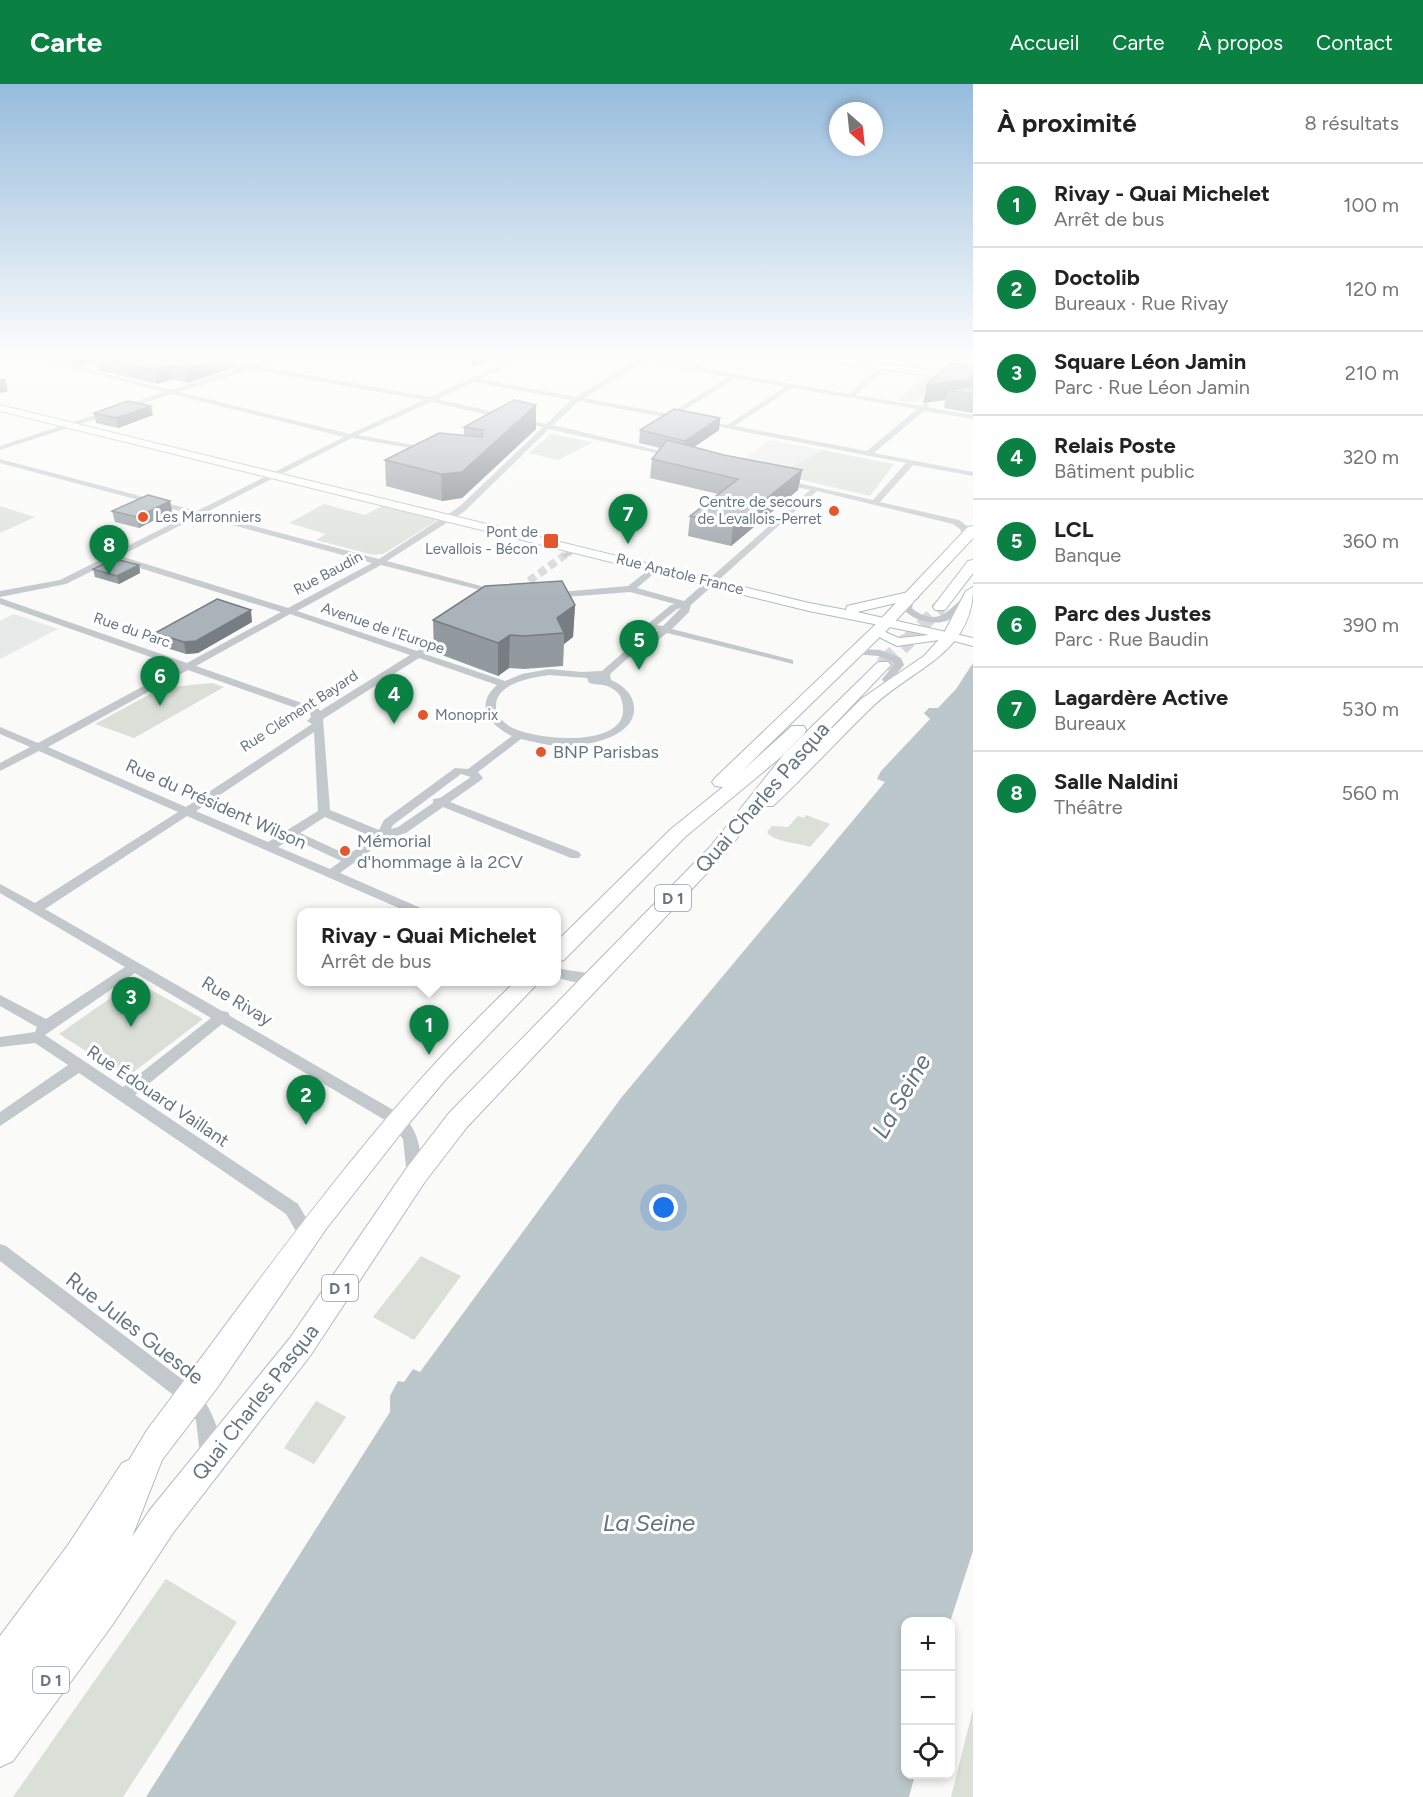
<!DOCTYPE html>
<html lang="fr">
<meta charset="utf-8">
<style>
body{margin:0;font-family:Figtree,sans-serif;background:#f6f6f6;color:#222}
.controls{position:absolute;right:18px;bottom:18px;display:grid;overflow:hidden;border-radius:12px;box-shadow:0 3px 9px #0003}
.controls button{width:54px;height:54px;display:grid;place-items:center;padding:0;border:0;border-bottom:2px solid #e0e0e0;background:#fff;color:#222;font:30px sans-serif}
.compass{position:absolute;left:829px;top:18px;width:54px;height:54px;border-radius:50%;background:#fff;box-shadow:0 3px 9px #0003;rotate:153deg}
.you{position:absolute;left:664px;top:1124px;width:21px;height:21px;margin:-15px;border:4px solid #fff;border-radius:50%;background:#1a73e8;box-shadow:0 0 0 9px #1a73e833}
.badge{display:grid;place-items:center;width:39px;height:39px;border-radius:50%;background:#0b8043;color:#fff;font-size:20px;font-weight:700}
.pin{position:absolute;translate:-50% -50px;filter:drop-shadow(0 2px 3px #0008)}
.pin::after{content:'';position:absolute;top:32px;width:21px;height:18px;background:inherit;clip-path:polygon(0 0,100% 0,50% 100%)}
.popup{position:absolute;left:297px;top:824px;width:264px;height:78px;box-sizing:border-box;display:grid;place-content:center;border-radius:12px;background:#fff;filter:drop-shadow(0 2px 4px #0005);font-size:20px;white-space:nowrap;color:#767676}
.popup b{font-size:22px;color:#222}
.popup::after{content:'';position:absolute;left:50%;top:100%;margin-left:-12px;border:12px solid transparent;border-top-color:#fff}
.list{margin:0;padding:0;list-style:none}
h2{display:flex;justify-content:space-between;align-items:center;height:78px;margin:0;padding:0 24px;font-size:26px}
h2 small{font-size:20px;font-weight:400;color:#767676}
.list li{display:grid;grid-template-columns:39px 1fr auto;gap:18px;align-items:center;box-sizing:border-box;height:84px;padding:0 24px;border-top:2px solid #e0e0e0}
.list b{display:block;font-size:22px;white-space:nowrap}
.list p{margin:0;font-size:20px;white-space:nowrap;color:#767676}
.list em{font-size:20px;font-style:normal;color:#767676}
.icon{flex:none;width:33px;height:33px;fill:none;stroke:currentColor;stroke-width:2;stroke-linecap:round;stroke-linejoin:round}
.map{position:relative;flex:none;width:973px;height:1713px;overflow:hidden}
header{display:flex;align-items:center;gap:36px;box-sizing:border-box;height:84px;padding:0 30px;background:#0b8043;color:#fff}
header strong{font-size:28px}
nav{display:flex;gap:33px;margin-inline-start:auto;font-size:21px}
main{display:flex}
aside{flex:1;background:#fff}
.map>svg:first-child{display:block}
.built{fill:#e8e9e9}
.green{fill:#dadfd7}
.water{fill:#bbc7cb}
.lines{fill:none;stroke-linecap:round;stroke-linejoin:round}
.street-tunnel{stroke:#d5d9db;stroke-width:8;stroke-dasharray:8 4.5;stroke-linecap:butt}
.primary-tunnel-far1{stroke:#d5d9db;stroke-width:14;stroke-dasharray:14 7;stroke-linecap:butt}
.primary-tunnel{stroke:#d5d9db;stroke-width:17;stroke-dasharray:17 8;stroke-linecap:butt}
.secondary-casing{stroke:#b3babf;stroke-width:2}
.primary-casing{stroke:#b5babe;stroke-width:2}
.street{fill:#c3c8cc;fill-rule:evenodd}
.secondary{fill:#fff;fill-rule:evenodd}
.primary{fill:#fff;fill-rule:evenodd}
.wall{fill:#929a9f}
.shaded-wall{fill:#777d82}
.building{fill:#aab3b9;stroke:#777d82;stroke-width:1.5}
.poi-dot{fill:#e4572e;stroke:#fff;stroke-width:2}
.labels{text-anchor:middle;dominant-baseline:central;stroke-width:6;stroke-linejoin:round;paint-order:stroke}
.far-poi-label{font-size:15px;fill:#657683;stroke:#fff;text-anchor:end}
.far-street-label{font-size:15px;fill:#657683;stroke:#fff}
.shield{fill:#fff;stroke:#939fa8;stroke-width:1.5}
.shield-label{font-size:16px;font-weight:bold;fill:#657683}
.poi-label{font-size:18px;fill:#657683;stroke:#fff;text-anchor:start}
.street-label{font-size:18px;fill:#657683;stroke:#fff}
.near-street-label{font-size:21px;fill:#657683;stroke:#fff}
.near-water-label{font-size:24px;font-style:italic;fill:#60757c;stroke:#fff}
</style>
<header>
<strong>Carte</strong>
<nav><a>Accueil</a><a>Carte</a><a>À propos</a><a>Contact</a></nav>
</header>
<main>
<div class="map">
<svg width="973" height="1713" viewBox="0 0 973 1713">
<rect width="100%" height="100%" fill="#fafaf8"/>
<!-- built -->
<g class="built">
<polygon points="770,356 823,366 777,390 736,381"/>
<polygon points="14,530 58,545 0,575 0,537"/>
</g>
<!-- green -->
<g class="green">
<polygon points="924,292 942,294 917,318 897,317"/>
<polygon points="551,350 593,358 558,376 529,369"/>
<polygon points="823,366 894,380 870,412 777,390"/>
<polygon points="324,420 365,431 383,421 438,436 383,470 373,471 316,456 326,450 289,439"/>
<polygon points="0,422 35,433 0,449"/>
<polygon points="212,599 224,603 134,654 95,640 161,604"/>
<path d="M806,731L830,740L810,763C796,758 775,759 767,748L772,742L788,743L798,732L804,734Z"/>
<polygon points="135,897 203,935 127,993 59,950"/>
<polygon points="421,1172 461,1192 414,1256 373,1233"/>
<polygon points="316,1317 346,1333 314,1380 284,1364"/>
<polygon points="166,1495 237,1538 123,1713 13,1713"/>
<polygon points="973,1625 973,1713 951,1713"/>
</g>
<!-- water -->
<polygon class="water" points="973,579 973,1467 950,1538 906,1538 906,1690 915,1691 909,1713 146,1713 390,1328 390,1312 398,1297 404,1298 413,1285 420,1288 621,1014 885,698 877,695 881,687 930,635 924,629 929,624 938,624 956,605"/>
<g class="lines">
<!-- street-tunnel -->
<polyline class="street-tunnel" points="529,497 565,471"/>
<!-- primary-tunnel-far1 -->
<polyline class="primary-tunnel-far1" points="907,557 940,523"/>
<!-- primary-tunnel -->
<polyline class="primary-tunnel" points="883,581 908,556"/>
<!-- secondary casing -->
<g class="secondary-casing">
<g id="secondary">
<polygon points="834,276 855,276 973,292 973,298 838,279"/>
<polygon points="0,321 809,519 846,526 847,522 913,507 918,508 918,514 857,528 973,554 973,562 946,555 897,562 869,548 876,544 899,554 929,551 809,527 0,327"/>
</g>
</g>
<!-- primary casing -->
<g class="primary-casing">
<g id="primary">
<polygon points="973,442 973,454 887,546 742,687 792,642 804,642 806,646 804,650 781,673 685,753 564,876 556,878 556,858 671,745 723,703 715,702 712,698 715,694 876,540 968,443"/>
<polygon points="973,476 973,489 945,526 935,526 933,523 935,520 968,477"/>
<path d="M973,503C973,571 910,585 871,624C838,656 807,690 773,722H762L724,771L467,1043L424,1099L310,1272L173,1449L113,1540L13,1677L0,1683V1552L68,1461L122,1379L129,1376L147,1346C266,1189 371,1034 515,898H539L446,995L405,1044L326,1145L217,1304L162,1376L132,1453L149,1427L290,1254L406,1085L449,1029L710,763L785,669L878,578H888L891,581L888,584L787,690L861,615L924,572L943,551L966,507Z"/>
</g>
</g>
<!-- street -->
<g class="street">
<path d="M40,276H50L172,306L242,283L208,276L249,281L266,276H274L257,282L430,313L468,296V294H473L511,276H519L480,295L576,313L637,276L692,283L704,276H711L699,284L849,310L884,280L886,283L855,311L921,322L926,319L929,321L927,323L973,331V335L924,327L874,369L973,388V392L913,381L880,418L959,436L967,442L971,453L964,455L960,445L953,440L817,407L691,521L689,528L672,545L793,576V580L667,549L653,560L637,566L610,590L611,596C622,601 633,609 634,623C636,655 582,663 558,662C546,661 534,658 521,655L478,688L483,694L481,696L450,718L579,768L581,771L579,774H571L443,723L406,749L386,755L340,789L423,825L425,828H408L187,732L45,825L222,927L228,928L230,932L402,1031C422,1051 419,1066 423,1092L421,1097L415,1098L409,1097L407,1092L403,1055L390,1039L222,940L135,1011L298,1120L315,1149L312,1154L306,1156L300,1154L286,1130L79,989L0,1042V1028L68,981L35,959L0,963V953L35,948L37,943L0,922V911L46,935L125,883L0,809V800L35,819L178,728L39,667L0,687V679L30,663L0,650V643L38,659L179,583L0,520V514L187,579L281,528L114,476L66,500L0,513V507L60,496L191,430L0,379V375L197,427L344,353L172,310L0,366V362L165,308ZM644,278L729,293L669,330L584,314ZM250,285L424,316L350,350L179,308ZM736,294L785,303L727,341L702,336L700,339L906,379L873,416L780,395V399L810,406L684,517L637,504L658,486L659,484L655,481L628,502L549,509V513L552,514L630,508L675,520L671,521L622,561V565L626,566L602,587L582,588L549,585L522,590L505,597L425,570L450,554V550H444L417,567L297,527L381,481L500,511V507L387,477L465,427L549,345L673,373L677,371L553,341L579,317L680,336L682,333L676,331ZM474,298L571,316L546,340L437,315ZM792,304L917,325L867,367L734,342ZM431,318L543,343L459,423L379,475L205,429L352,354L433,368V364H430L358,351ZM199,432L372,479L288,524L120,472ZM681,524L663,542L657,541L677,525ZM290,530L410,571L320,627L319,625L196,582ZM654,544L658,547L646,556L633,561ZM419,574L497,601C474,621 489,641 512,652L468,685L455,684L384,736L379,746L330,726L323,635ZM188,586L310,629L311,633L307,637L312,640L186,723L48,663ZM549,591L587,594L589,599C595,601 602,600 607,602C615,605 621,610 622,618C635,666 533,657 509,642C502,637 497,632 496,624C494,599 531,594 549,591ZM314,648L318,727L268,758L196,727ZM461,690L471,693L440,714L433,715V719L398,743L391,745L393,741ZM325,733L373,753L348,771L300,749ZM292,754L341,777L330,785L278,763ZM135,889L211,934L123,1003L45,951Z"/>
<polygon points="576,462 579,463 579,467 565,474 561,471"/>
<path d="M906,513L914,515L912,524L914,526C938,542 946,528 964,513L972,515C965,521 959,531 951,535C935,543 913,537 902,524Z"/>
<polygon points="858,565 880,566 901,574 904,581 892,595 895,600 894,602 886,602 882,595 894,581 893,578 878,572 855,570 855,566"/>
<path d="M556,884C568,887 595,888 602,895C593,904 568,897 556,893Z"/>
<path d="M0,1160L6,1162L199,1308C211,1326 227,1356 217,1378L210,1381L203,1378L200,1371L196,1336L185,1320L0,1177Z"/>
</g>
<!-- secondary -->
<use href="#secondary" class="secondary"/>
<!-- primary -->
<use href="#primary" class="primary"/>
</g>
<!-- wall -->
<g class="wall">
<polygon points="54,276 232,276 233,284 187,299 173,295 157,300 98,286 97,278 79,282"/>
<polygon points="973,282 973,329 944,324 945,316 923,319"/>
<polygon points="536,321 536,345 462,414 442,417 386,402 385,376 464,351 464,343"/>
<polygon points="94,329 153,331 118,344 96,339"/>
<polygon points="720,334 719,346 694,363 724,371 802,386 798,406 731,462 688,452 690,432 718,410 650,394 652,375 660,364 639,359 640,346"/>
<polygon points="170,417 172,427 139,444 115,438 112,427"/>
<polygon points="139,481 140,489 119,500 95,493 93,485"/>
<polygon points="575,521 573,553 564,560 563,582 524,585 509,584 498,592 434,568 433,536"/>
<polygon points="252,538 198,569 186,570 157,561 155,549"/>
</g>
<!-- shaded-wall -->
<g class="shaded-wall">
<polygon points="77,276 97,276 97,278 79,282"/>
<polygon points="214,276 232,276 233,284 187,299 185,285"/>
<polygon points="472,276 491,276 472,283"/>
<polygon points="171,281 173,295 157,300 155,286"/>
<polygon points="5,294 8,307 0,309 0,295"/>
<polygon points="973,295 973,310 948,306 945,316 923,319 927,301"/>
<polygon points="536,321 536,345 462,414 442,417 441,390"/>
<polygon points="151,322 153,331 118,344 116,334"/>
<polygon points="720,334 719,346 684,370 685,357"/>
<polygon points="802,386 798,406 731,462 733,441"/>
<polygon points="170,417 172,427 139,444 137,433"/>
<polygon points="139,481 140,489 119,500 117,492"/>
<polygon points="575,521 573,553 564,560 564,549 557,534"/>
<polygon points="251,526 252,538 198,569 186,570 184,558"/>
<polygon points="510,551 509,584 498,592 498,559"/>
</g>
<!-- building -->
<g class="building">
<polygon points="110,276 214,276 185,285 171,281 155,286"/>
<polygon points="950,279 973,282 973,295 927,301"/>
<polygon points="973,303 973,310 948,306"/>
<polygon points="514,316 536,321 462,388 441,390 385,376 439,349 482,353 483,346 464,343"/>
<polygon points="128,317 151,322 116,334 94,329"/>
<polygon points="674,325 720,334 685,357 640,346"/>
<polygon points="667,356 724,371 802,386 733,441 690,432 738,395 652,375"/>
<polygon points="148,411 170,417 137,433 112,427"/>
<polygon points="115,475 139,481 117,492 93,485"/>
<polygon points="562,497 575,521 557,534 564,549 525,552 510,551 498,559 433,536 485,502"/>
<polygon points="217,515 251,526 196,557 184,558 155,549"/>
</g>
<!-- sky -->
<linearGradient id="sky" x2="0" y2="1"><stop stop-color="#96bcdc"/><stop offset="0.53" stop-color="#fdfdfc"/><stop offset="1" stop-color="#fdfdfc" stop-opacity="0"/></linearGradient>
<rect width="973" height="516" fill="url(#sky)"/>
<!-- markers -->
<g class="poi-dot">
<circle cx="834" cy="427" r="6"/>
<circle cx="143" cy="433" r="6"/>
<rect x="543" y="449" width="16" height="16" rx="3"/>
<circle cx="423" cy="631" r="6"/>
<circle cx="541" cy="668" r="6"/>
<circle cx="345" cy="767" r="6"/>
</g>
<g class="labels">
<!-- far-poi labels -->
<g class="far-poi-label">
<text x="822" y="418">Centre de secours<tspan x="822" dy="17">de Levallois-Perret</tspan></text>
<text x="155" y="433" text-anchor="start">Les Marronniers</text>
<text x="538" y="448">Pont de<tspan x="538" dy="17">Levallois - Bécon</tspan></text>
<text x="435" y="631" text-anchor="start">Monoprix</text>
</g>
<!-- far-street labels -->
<g class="far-street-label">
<text transform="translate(328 489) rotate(-28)">Rue Baudin</text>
<text transform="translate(680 490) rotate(14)">Rue Anatole France</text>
<text transform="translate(383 544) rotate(19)">Avenue de l'Europe</text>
<text transform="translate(132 546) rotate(19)">Rue du Parc</text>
<text transform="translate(299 627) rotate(-33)">Rue Clément Bayard</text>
</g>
<!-- shield labels -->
<g class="shield">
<rect x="655" y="801" width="36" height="26" rx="4.5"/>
<rect x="322" y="1191" width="36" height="26" rx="4.5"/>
<rect x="33" y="1583" width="36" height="26" rx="4.5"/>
</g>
<g class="shield-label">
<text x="673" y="814">D 1</text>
<text x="340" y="1204">D 1</text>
<text x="51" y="1596">D 1</text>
</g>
<!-- poi labels -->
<g class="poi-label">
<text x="553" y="668">BNP Parisbas</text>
<text x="357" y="757">Mémorial<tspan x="357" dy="21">d'hommage à la 2CV</tspan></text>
</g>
<!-- street labels -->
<g class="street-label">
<text transform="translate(216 720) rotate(24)">Rue du Président Wilson</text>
<text transform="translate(237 917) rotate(31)">Rue Rivay</text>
<text transform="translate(158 1012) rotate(34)">Rue Édouard Vaillant</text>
</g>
<!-- near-street labels -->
<g class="near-street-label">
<text transform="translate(762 713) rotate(-49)">Quai Charles Pasqua</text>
<text transform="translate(135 1244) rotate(38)">Rue Jules Guesde</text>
<text transform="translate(255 1318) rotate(-52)">Quai Charles Pasqua</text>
</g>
<!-- near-water labels -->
<g class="near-water-label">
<text transform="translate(901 1012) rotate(-60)">La Seine</text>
<text x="649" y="1438">La Seine</text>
</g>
</g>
</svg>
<div class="controls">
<button>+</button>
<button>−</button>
<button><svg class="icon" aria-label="locate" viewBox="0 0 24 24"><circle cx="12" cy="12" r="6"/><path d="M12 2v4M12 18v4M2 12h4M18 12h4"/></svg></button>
</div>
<svg class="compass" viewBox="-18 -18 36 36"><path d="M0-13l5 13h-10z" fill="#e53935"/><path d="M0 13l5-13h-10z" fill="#767676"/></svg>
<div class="you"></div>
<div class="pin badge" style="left:429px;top:971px">1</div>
<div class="popup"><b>Rivay - Quai Michelet</b>Arrêt de bus</div>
<div class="pin badge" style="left:306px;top:1041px">2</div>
<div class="pin badge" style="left:131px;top:943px">3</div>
<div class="pin badge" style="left:394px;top:640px">4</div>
<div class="pin badge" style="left:639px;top:586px">5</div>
<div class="pin badge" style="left:160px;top:622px">6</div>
<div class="pin badge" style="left:628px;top:460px">7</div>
<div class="pin badge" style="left:109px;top:491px">8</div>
</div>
<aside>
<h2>À proximité<small>8 résultats</small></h2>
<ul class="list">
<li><span class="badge">1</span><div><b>Rivay - Quai Michelet</b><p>Arrêt de bus</p></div><em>100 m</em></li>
<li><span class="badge">2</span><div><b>Doctolib</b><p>Bureaux · Rue Rivay</p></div><em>120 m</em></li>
<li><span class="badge">3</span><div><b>Square Léon Jamin</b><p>Parc · Rue Léon Jamin</p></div><em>210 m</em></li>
<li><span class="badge">4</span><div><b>Relais Poste</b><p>Bâtiment public</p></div><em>320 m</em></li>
<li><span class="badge">5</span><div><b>LCL</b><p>Banque</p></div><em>360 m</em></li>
<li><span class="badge">6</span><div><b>Parc des Justes</b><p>Parc · Rue Baudin</p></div><em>390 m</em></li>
<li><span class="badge">7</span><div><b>Lagardère Active</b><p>Bureaux</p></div><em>530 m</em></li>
<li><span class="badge">8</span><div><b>Salle Naldini</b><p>Théâtre</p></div><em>560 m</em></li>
</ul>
</aside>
</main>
